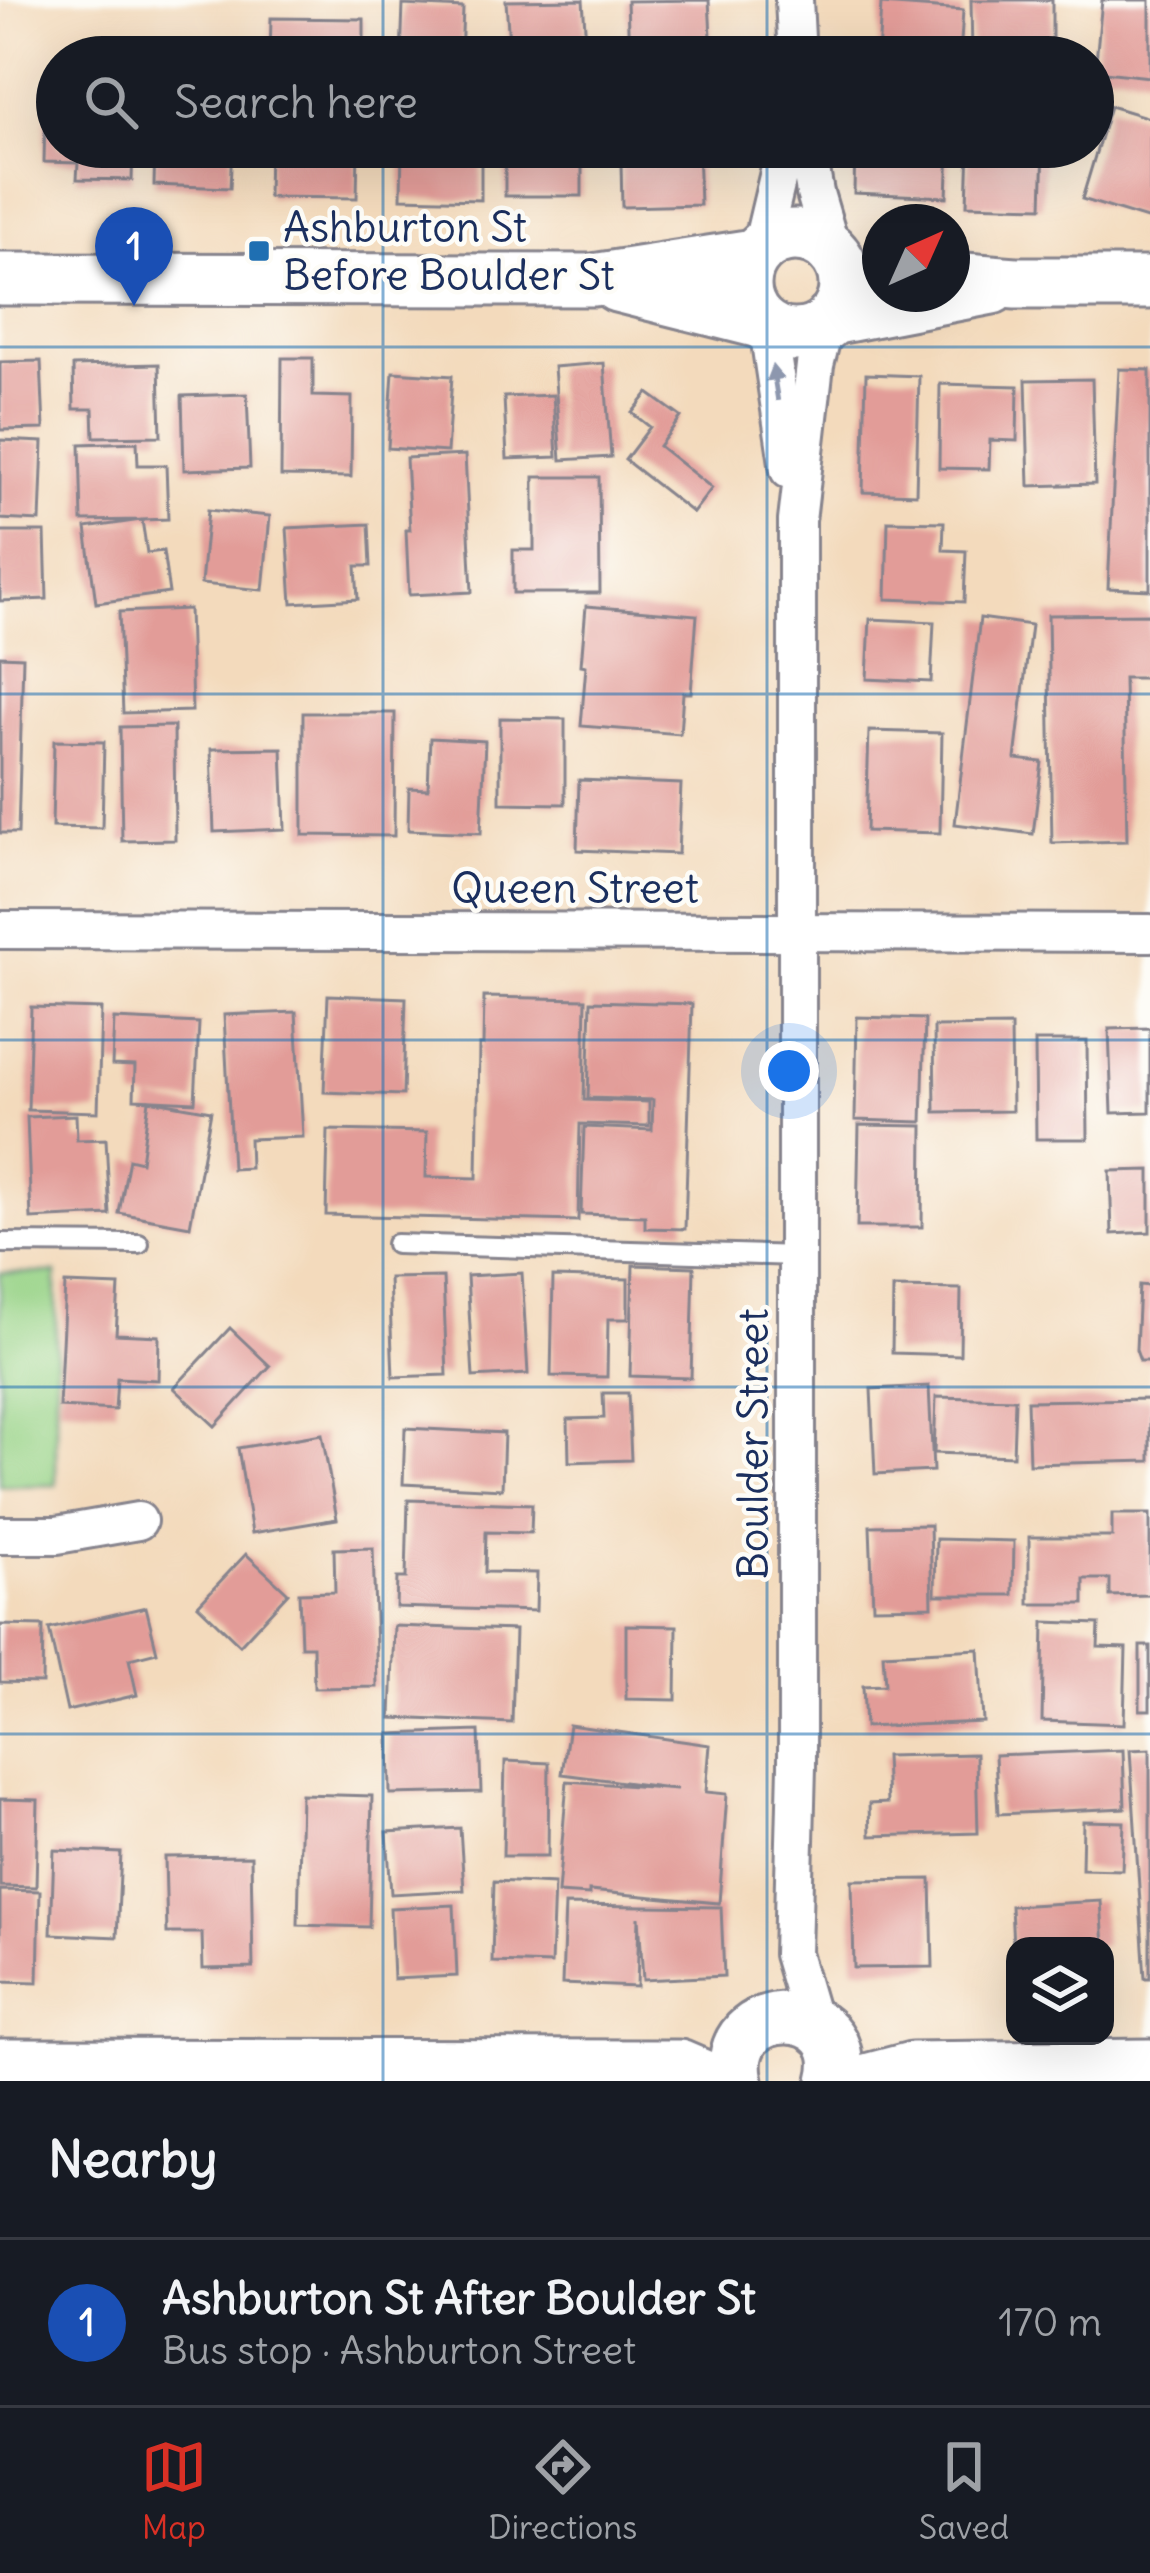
<!DOCTYPE html>
<meta charset="utf-8">
<style>
body{margin:0;font-family:Delius,sans-serif;background:#20242c;color:#f1f3f6}
.controls{position:absolute;right:36px;bottom:36px;display:grid;overflow:hidden;border-radius:24px;box-shadow:0 12px 48px #0002}
.controls button{width:108px;height:108px;display:grid;place-items:center;padding:0;border:0;border-bottom:3px solid #363941;background:#171b24;color:#f1f3f6;font:60px sans-serif}
.compass{position:absolute;left:862px;top:204px;width:108px;height:108px;border-radius:50%;background:#171b24;box-shadow:0 12px 48px #0002;rotate:45deg}
.you{position:absolute;left:789px;top:1071px;width:42px;height:42px;margin:-30px;border:9px solid #fff;border-radius:50%;background:#1a73e8;box-shadow:0 0 0 18px #1a73e833}
.badge{display:grid;place-items:center;width:78px;height:78px;border-radius:50%;background:#d93025;color:#fff;font-size:39px;font-weight:700}
.pin{position:absolute;translate:-50% -99px;filter:drop-shadow(0 3px 6px #0008)}
.pin::after{content:'';position:absolute;top:63px;width:42px;height:36px;background:inherit;clip-path:polygon(0 0,100% 0,50% 100%)}
.list{margin:0;padding:0;list-style:none}
h2{display:flex;justify-content:space-between;align-items:center;height:156px;margin:0;padding:0 48px;font-size:51px}
h2 small{font-size:39px;font-weight:400;color:#9ea1a6}
.list li{display:grid;grid-template-columns:78px 1fr auto;gap:36px;align-items:center;box-sizing:border-box;height:168px;padding:0 48px;border-top:3px solid #363941}
.list b{display:block;font-size:45px;white-space:nowrap}
.list p{margin:0;font-size:39px;white-space:nowrap;color:#9ea1a6}
.list em{font-size:39px;font-style:normal;color:#9ea1a6}
.icon{flex:none;width:66px;height:66px;fill:none;stroke:currentColor;stroke-width:2;stroke-linecap:round;stroke-linejoin:round}
.map{position:relative;flex:none;width:1150px;height:2081px;overflow:hidden}
.search{position:absolute;background:#171b24;box-shadow:0 12px 48px #0002;left:36px;right:36px;top:36px;height:132px;display:flex;align-items:center;gap:30px;box-sizing:border-box;padding:0 42px;border-radius:66px;color:#9ea1a6;font-size:45px}
.sheet{height:324px;background:#171b24}
nav{display:flex;justify-content:space-around;align-items:center;box-sizing:border-box;height:168px;border-top:3px solid #363941;background:#171b24;font-size:33px;color:#9ea1a6}
nav a{display:grid;justify-items:center;gap:6px}
nav .on{color:#d93025}
.map>svg:first-child{display:block}
.green{fill:#98d387;stroke:#5a8172;stroke-width:3}
.building{fill:#e29c98}
.lines{fill:none;stroke-linecap:round;stroke-linejoin:round}
.lane-casing{stroke:#87848d;stroke-width:24}
.street-casing{stroke:#87848d;stroke-width:42}
.secondary-casing{stroke:#87848d;stroke-width:57}
.lane{stroke:#fff;stroke-width:18}
.street{stroke:#fff;stroke-width:36}
.secondary{stroke:#fff;stroke-width:51}
.oneway{fill:#8d97ae}
.grid{fill:none;stroke:#1f6fb2;stroke-width:3;stroke-opacity:0.55}
.poi-dot{fill:#1f6fb2;stroke:#fdfcf7;stroke-width:4.5}
.labels{text-anchor:middle;dominant-baseline:central;stroke-width:9;stroke-linejoin:round;paint-order:stroke}
.poi-label{font-size:42px;fill:#1b2f5e;stroke:#fdfcf7;text-anchor:start}
.street-label{font-size:42px;fill:#1b2f5e;stroke:#fdfcf7}
</style>
<div class="map">
<svg width="1150" height="2081" viewBox="0 0 1150 2081">
<rect width="100%" height="100%" fill="#fdfcf7"/>
<filter id="ink" filterUnits="userSpaceOnUse"><feTurbulence type="fractalNoise" baseFrequency=".00833" numOctaves="2"/><feDisplacementMap in="SourceGraphic" scale="24" xChannelSelector="R" yChannelSelector="G"/><feConvolveMatrix kernelMatrix="1 2 1 2 8 2 1 2 1" color-interpolation-filters="sRGB"/></filter>
<filter id="wash" filterUnits="userSpaceOnUse"><feTurbulence type="fractalNoise" baseFrequency=".004" numOctaves="4" result="noise"/><feDisplacementMap in="SourceGraphic" scale="48" xChannelSelector="R" yChannelSelector="G"/><feGaussianBlur stdDeviation="2.7" result="paint"/><feColorMatrix in="noise" values="0 0 0 0 0 0 0 0 0 0 0 0 0 0 0 0 0 1.4 0 .05"/><feComposite in="paint" operator="in"/></filter>
<g filter="url(#wash)">
<rect width="100%" height="100%" fill="#f3dabc"/>
<!-- green -->
<polygon class="green" points="0,1273 56,1273 56,1485 0,1486"/>
<g id="blocks">
<!-- building -->
<g class="building">
<polygon points="583,0 587,57 510,57 506,1"/>
<polygon points="709,0 712,56 629,57 627,1"/>
<polygon points="971,0 1052,0 1052,57 972,57"/>
<polygon points="1102,0 1150,0 1150,77 1095,71"/>
<polygon points="881,4 963,10 960,57 878,57"/>
<polygon points="403,5 463,8 461,57 401,57"/>
<polygon points="271,18 364,19 364,57 270,57"/>
<polygon points="1110,106 1150,118 1150,220 1082,199"/>
<polygon points="45,119 57,119 57,147 133,147 132,180 77,179 78,163 44,162"/>
<polygon points="155,147 232,147 230,188 154,185"/>
<polygon points="269,147 358,147 357,198 268,197"/>
<polygon points="402,147 481,147 481,200 401,198"/>
<rect x="505" y="147" width="77" height="49"/>
<polygon points="652,147 698,147 700,205 622,207 621,163 653,163"/>
<polygon points="855,147 949,147 947,197 854,193"/>
<polygon points="969,147 1044,147 1042,207 967,205"/>
<polygon points="282,358 313,358 313,396 352,397 351,477 281,476"/>
<polygon points="41,361 44,429 0,430 0,362"/>
<polygon points="604,363 611,457 561,460 554,367"/>
<polygon points="159,364 161,436 94,437 93,409 74,409 73,366"/>
<polygon points="1119,369 1150,370 1150,590 1108,588"/>
<polygon points="393,372 452,376 447,452 388,448"/>
<polygon points="866,374 919,376 916,494 863,492"/>
<polygon points="1092,379 1095,484 1029,486 1026,380"/>
<polygon points="940,384 1018,386 1017,441 990,440 989,469 939,468"/>
<polygon points="648,393 681,417 659,446 712,488 693,513 625,460 650,427 632,413"/>
<polygon points="247,394 250,468 184,470 182,396"/>
<polygon points="553,395 557,457 507,459 504,397"/>
<polygon points="0,440 43,442 40,521 0,519"/>
<polygon points="137,442 138,465 166,465 168,519 142,520 147,553 163,551 169,593 96,603 86,528 141,520 82,521 80,444"/>
<polygon points="465,455 472,592 409,595 406,530 410,530 406,458"/>
<polygon points="534,477 599,477 600,593 513,593 513,550 534,550"/>
<polygon points="208,510 270,516 263,590 201,584"/>
<polygon points="888,521 944,522 943,550 966,551 964,602 886,599"/>
<polygon points="369,524 371,566 356,566 358,599 292,603 287,528"/>
<polygon points="0,532 45,532 47,599 0,601"/>
<polygon points="586,606 697,615 691,693 683,693 680,734 581,726 586,666 581,665"/>
<polygon points="189,609 192,711 123,713 119,612"/>
<polygon points="1150,614 1150,678 1124,678 1127,841 1052,843 1048,615"/>
<polygon points="980,618 1031,625 1015,759 1042,762 1033,834 955,824"/>
<polygon points="870,619 934,622 931,682 867,679"/>
<polygon points="0,656 23,657 18,833 0,833"/>
<polygon points="303,713 395,713 394,836 303,835"/>
<polygon points="500,718 565,719 565,804 500,803"/>
<polygon points="174,726 175,840 122,841 120,727"/>
<polygon points="869,731 942,733 940,833 866,831"/>
<polygon points="430,738 485,741 481,833 408,830 409,788 428,789"/>
<polygon points="54,741 104,742 102,828 52,827"/>
<polygon points="282,748 285,829 214,832 211,749"/>
<polygon points="579,780 681,784 678,854 577,850"/>
<polygon points="328,995 406,998 403,1095 324,1092"/>
<polygon points="484,997 586,999 584,1100 649,1102 649,1126 580,1124 578,1221 326,1215 328,1130 427,1132 426,1177 477,1178 479,1045 483,1045"/>
<polygon points="591,1001 692,1004 685,1229 645,1228 645,1216 581,1214 584,1127 652,1130 653,1100 588,1098"/>
<polygon points="31,1007 101,1009 98,1112 28,1110"/>
<polygon points="296,1012 303,1137 249,1139 250,1168 232,1169 224,1015"/>
<polygon points="857,1017 925,1019 922,1122 855,1120"/>
<polygon points="114,1019 199,1023 195,1102 134,1099 135,1066 112,1065"/>
<polygon points="1011,1026 1012,1111 935,1112 934,1027"/>
<polygon points="1150,1028 1150,1112 1112,1113 1109,1029"/>
<polygon points="1035,1041 1087,1041 1088,1139 1036,1139"/>
<polygon points="149,1100 211,1111 190,1226 119,1213 129,1159 141,1162"/>
<polygon points="76,1115 77,1140 106,1139 110,1215 31,1219 27,1117"/>
<polygon points="859,1125 923,1126 922,1227 857,1227"/>
<polygon points="1150,1170 1150,1232 1112,1234 1110,1171"/>
<polygon points="633,1265 694,1267 691,1378 630,1376"/>
<polygon points="522,1273 528,1374 473,1377 467,1276"/>
<polygon points="443,1277 447,1375 393,1377 389,1278"/>
<polygon points="553,1277 628,1279 628,1319 608,1319 607,1377 551,1376"/>
<polygon points="65,1284 119,1286 116,1334 159,1336 158,1380 117,1378 115,1410 59,1407"/>
<polygon points="1139,1285 1150,1286 1150,1361 1140,1361 1136,1350"/>
<polygon points="893,1288 961,1289 960,1355 892,1353"/>
<polygon points="230,1328 270,1366 215,1426 174,1388"/>
<polygon points="929,1386 933,1471 875,1474 871,1389"/>
<polygon points="603,1393 628,1393 631,1460 569,1462 568,1419 604,1418"/>
<polygon points="936,1397 1015,1399 1013,1456 934,1453"/>
<polygon points="1150,1399 1150,1461 1029,1464 1027,1401"/>
<polygon points="405,1428 504,1433 502,1489 403,1484"/>
<polygon points="322,1434 337,1519 252,1533 238,1448"/>
<polygon points="408,1500 532,1504 531,1533 486,1532 485,1572 537,1573 536,1611 396,1607 397,1578 406,1578"/>
<polygon points="1112,1514 1150,1514 1150,1595 1110,1596 1110,1579 1084,1579 1084,1604 1029,1604 1029,1537 1112,1537"/>
<polygon points="930,1525 932,1606 873,1607 870,1526"/>
<polygon points="936,1539 1014,1541 1013,1595 935,1595"/>
<polygon points="373,1548 377,1687 314,1688 313,1646 301,1646 299,1593 335,1592 334,1549"/>
<polygon points="246,1554 288,1593 240,1645 198,1605"/>
<polygon points="146,1607 157,1652 129,1659 137,1695 67,1711 49,1629"/>
<polygon points="1044,1622 1099,1624 1098,1647 1126,1648 1124,1724 1042,1721"/>
<polygon points="0,1625 43,1626 42,1683 0,1682"/>
<polygon points="626,1625 677,1626 676,1700 626,1699"/>
<polygon points="394,1626 515,1630 512,1723 391,1718"/>
<rect x="1140" y="1646" width="10" height="64"/>
<polygon points="979,1649 983,1722 865,1727 863,1686 885,1685 883,1654"/>
<polygon points="569,1725 710,1745 706,1792 727,1794 719,1903 589,1891 589,1895 558,1893 567,1781 677,1789 562,1774"/>
<polygon points="479,1731 481,1792 390,1794 389,1734"/>
<polygon points="1150,1749 1150,1978 1145,1978 1130,1750"/>
<polygon points="1123,1750 1125,1808 998,1814 995,1755"/>
<polygon points="976,1754 978,1833 870,1836 869,1804 887,1803 885,1756"/>
<polygon points="505,1761 549,1763 548,1856 503,1856"/>
<polygon points="301,1794 372,1796 369,1927 298,1925"/>
<polygon points="0,1799 38,1800 36,1887 0,1886"/>
<polygon points="1083,1821 1124,1822 1122,1870 1082,1869"/>
<polygon points="460,1828 464,1890 391,1894 387,1832"/>
<polygon points="54,1850 121,1853 117,1937 51,1934"/>
<polygon points="251,1856 253,1968 203,1969 202,1933 167,1933 165,1857"/>
<polygon points="931,1879 933,1967 854,1968 852,1880"/>
<polygon points="494,1881 554,1884 551,1964 492,1962"/>
<polygon points="0,1890 40,1891 38,1982 0,1981"/>
<polygon points="1101,1901 1104,1946 1013,1946 1011,1906"/>
<polygon points="454,1905 457,1976 393,1979 390,1908"/>
<polygon points="565,1905 721,1907 724,1976 643,1980 639,1917 637,1987 562,1984"/>
</g>
</g>
</g>
<g filter="url(#ink)">
<use href="#blocks" fill-opacity="0" stroke="#87848d" stroke-width="3"/>
<g class="lines">
<!-- lane casing -->
<g class="lane-casing">
<g id="lane">
<polyline points="0,1243 139,1244"/>
<polyline points="396,1244 798,1256"/>
</g>
</g>
<!-- street casing -->
<g class="street-casing">
<g id="street">
<polyline points="794,0 797,57"/>
<polyline points="807,147 815,193 832,251"/>
<polyline points="761,248 785,147"/>
<polyline points="768,328 789,470"/>
<polyline points="0,930 1150,933"/>
<polyline points="0,1535 57,1535 138,1521"/>
<polyline points="812,2022 792,1954 797,1766 797,521 815,365 825,325"/>
</g>
</g>
<!-- secondary casing -->
<g class="secondary-casing">
<g id="secondary">
<circle cx="795" cy="285" r="50"/>
<polyline points="952,278 1016,283 1150,283"/>
<polyline points="0,279 593,280 754,255"/>
<polyline points="617,286 760,322"/>
<polyline points="831,319 992,288"/>
<polyline points="0,2065 679,2066 714,2081"/>
<path d="M737,2081C718,1996 856,1998 834,2081"/>
<polyline points="863,2081 912,2068 1150,2065"/>
</g>
</g>
<!-- lane -->
<use href="#lane" class="lane"/>
<!-- street -->
<use href="#street" class="street"/>
<!-- secondary -->
<use href="#secondary" class="secondary"/>
</g>
<!-- one-way arrows -->
<defs><path id="oneway-solid" d="M-6-.8H1V-3.2L6.5 0L1 3.2V.8H-6Z" transform="scale(3)"/></defs>
<use class="oneway" href="#oneway-solid" transform="translate(775 383) rotate(-99)"/>
</g>
<!-- grid -->
<path class="grid" d="M383,0V57M767,0V57M383,147V2081M767,147V2081M0,347H1150M0,694H1150M0,1040H1150M0,1387H1150M0,1734H1150"/>
<!-- markers -->
<rect class="poi-dot" x="247" y="239" width="24" height="24" rx="6"/>
<g class="labels">
<!-- poi labels -->
<g class="poi-label">
<text x="283" y="227">Ashburton St<tspan x="283" dy="48">Before Boulder St</tspan></text>
</g>
<!-- street labels -->
<g class="street-label">
<text x="575" y="888">Queen Street</text>
<text transform="translate(753 1444) rotate(-90)">Boulder Street</text>
</g>
</g>
</svg>
<div class="controls">
<button><svg class="icon" aria-label="layers" viewBox="0 0 24 24"><path d="M12 4l9 5-9 5-9-5zM3 14l9 5 9-5"/></svg></button>
</div>
<svg class="compass" viewBox="-18 -18 36 36"><path d="M0-13l5 13h-10z" fill="#e53935"/><path d="M0 13l5-13h-10z" fill="#9ea1a6"/></svg>
<div class="you"></div>
<div class="pin badge" style="left:134px;top:306px;background:#1a4fb4">1</div>
<div class="search"><svg class="icon" aria-label="search" viewBox="0 0 24 24"><circle cx="10" cy="10" r="6"/><path d="M15 15l6 6"/></svg>Search here</div>
</div>
<section class="sheet">
<h2>Nearby<small></small></h2>
<ul class="list">
<li><span class="badge" style="background:#1a4fb4">1</span><div><b>Ashburton St After Boulder St</b><p>Bus stop · Ashburton Street</p></div><em>170 m</em></li>
</ul>
</section>
<nav>
<a class="on"><svg class="icon" aria-label="map" viewBox="0 0 24 24"><path d="M3 6l6-2 6 2 6-2v14l-6 2-6-2-6 2zM9 4v14M15 6v14"/></svg>Map</a>
<a><svg class="icon" aria-label="directions" viewBox="0 0 24 24"><path d="M12 3l9 9-9 9-9-9zM9 14v-3h6M13 9l2 2-2 2"/></svg>Directions</a>
<a><svg class="icon" aria-label="saved" viewBox="0 0 24 24"><path d="M7 4h10v16l-5-4-5 4z"/></svg>Saved</a>
</nav>
